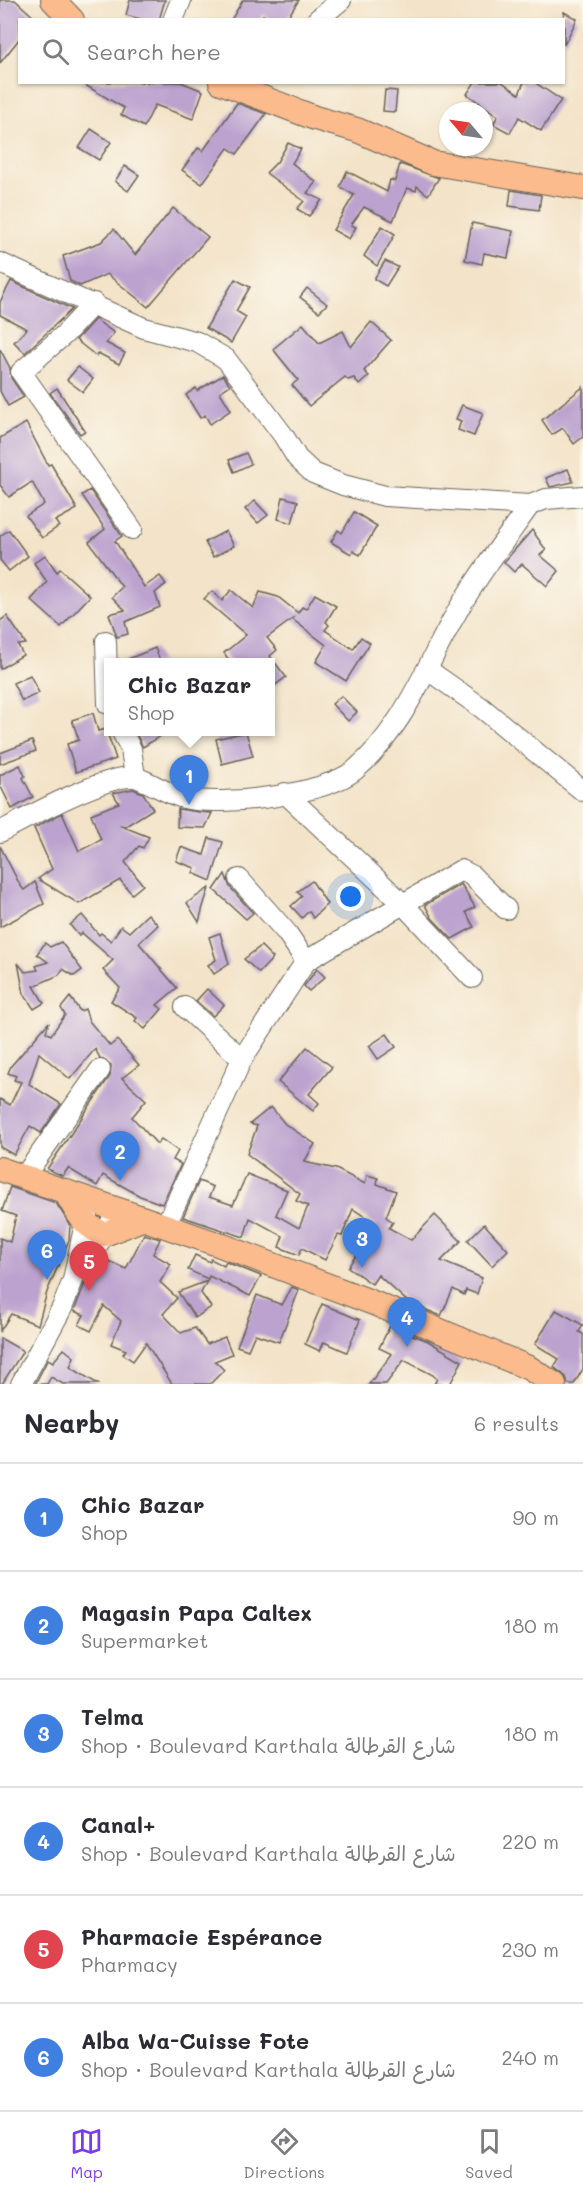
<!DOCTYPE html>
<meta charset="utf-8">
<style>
body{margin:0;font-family:Mali,"Playpen Sans Arabic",sans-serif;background:#f7f7f7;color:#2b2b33}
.compass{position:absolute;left:439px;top:102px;width:54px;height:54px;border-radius:50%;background:#fff;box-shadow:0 2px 4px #0004;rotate:299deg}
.you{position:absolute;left:351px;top:897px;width:21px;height:21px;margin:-15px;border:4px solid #fff;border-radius:50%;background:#1a73e8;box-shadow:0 0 0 9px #1a73e833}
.badge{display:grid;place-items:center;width:39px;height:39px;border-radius:50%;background:#7c3aed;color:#fff;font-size:20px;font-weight:700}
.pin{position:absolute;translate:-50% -50px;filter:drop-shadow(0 2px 3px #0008)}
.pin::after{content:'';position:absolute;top:32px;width:21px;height:18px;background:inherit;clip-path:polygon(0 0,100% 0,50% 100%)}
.popup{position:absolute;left:104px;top:658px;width:171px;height:78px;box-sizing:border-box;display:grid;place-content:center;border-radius:0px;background:#fff;filter:drop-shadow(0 2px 4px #0005);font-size:20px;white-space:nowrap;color:#7c7c81}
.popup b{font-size:22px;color:#2b2b33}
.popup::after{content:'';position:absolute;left:50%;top:100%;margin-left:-12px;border:12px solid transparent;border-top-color:#fff}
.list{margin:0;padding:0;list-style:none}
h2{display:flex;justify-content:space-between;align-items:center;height:78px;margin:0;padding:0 24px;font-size:26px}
h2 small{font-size:20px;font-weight:400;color:#7c7c81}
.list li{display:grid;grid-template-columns:39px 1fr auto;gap:18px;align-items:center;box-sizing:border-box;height:108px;padding:0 24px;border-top:2px solid #e1e1e2}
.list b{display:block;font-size:22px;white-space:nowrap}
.list p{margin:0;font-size:20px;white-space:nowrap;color:#7c7c81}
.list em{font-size:20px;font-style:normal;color:#7c7c81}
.icon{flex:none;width:33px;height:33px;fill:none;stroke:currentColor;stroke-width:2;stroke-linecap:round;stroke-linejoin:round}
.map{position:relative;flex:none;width:583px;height:1384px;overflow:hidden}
.search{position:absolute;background:#fff;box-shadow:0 2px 4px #0004;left:18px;right:18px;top:18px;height:66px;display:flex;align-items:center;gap:15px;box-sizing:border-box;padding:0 21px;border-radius:0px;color:#7c7c81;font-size:22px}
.sheet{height:726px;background:#fff}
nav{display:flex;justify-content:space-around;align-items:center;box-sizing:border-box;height:84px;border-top:2px solid #e1e1e2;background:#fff;font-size:16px;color:#7c7c81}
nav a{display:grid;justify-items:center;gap:3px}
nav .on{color:#7c3aed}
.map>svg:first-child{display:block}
.building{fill:#bca3cf}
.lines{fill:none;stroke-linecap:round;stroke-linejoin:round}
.minor-casing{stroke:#676258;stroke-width:22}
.major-casing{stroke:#676258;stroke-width:26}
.minor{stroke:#fff;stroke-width:20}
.major{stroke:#fbbb8c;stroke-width:24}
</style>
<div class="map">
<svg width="583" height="1384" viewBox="0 0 583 1384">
<rect width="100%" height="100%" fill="#fbf7ec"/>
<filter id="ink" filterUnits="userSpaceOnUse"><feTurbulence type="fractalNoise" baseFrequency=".0167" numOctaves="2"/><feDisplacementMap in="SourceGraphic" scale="12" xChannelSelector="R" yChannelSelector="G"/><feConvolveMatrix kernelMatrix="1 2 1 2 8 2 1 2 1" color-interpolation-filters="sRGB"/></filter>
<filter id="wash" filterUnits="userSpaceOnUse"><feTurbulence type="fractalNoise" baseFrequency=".008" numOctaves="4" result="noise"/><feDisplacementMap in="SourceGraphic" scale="24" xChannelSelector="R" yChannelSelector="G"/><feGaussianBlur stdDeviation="1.35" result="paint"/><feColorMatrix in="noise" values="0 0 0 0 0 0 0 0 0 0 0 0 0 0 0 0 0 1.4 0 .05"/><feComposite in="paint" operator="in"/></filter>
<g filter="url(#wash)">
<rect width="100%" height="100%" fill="#f3e3c8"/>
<g id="blocks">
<!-- building -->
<g class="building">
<polygon points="0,0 15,0 37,20 20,20 20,38 0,63"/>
<polygon points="130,0 165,0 159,20 144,20 126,15"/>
<polygon points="243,0 299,0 286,20 271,20 263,15 260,20 231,20"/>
<polygon points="564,12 577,19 564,45"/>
<polygon points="80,82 181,82 203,91 193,119 155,105 144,127 121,115 124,108"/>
<polygon points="475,82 502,82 519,94 524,82 534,82 561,100 541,131 519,117 510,133 493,124 498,116 467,94"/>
<polygon points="385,90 397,91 395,112 383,111"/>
<polygon points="237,103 266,114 237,154 228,148 202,184 182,170 198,148 203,151"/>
<polygon points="91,129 111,142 99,160 79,148"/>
<polygon points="288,143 301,149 292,163 316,182 307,193 322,200 309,216 297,209 304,201 266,173 277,162"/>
<polygon points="400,164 439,178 428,195 417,186 416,191 407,188 393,221 364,207 351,225 356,227 349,239 333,230 354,195 340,187 347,171 387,192 390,180 395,181"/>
<polygon points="125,166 139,175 128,191 115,181"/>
<polygon points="511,190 541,195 539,210 509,206"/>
<polygon points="173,208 208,237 148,307 107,274 80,286 70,281 63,256 101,242 114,229 135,255"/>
<polygon points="472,223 513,231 508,258 484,253 482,264 465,260"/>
<polygon points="382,226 395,234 377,266 364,256"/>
<polygon points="385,261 398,267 386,286 374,279"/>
<polygon points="235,279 250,287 236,311 246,317 231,343 206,328"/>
<polygon points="11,281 72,309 25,353 14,342 27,329 0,315 0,302"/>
<polygon points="307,288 327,304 319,312 300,297"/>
<polygon points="95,319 114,333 106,343 125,353 119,364 98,353 96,356 76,340"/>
<polygon points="371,322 391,340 364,371 369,376 359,385 354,378 348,380 345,377 309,406 292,385 298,380 273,349 303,324 319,343 343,331 351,347"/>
<polygon points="0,349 10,368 11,378 24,397 8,406 0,391"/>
<polygon points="78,367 93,379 83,392 67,380"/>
<polygon points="223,375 230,385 220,392 231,410 210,424 205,415 200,418 186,395 196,388 197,391"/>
<polygon points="583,387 583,437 574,444 563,428 552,435 542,420"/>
<polygon points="57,388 85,431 80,434 50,393"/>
<polygon points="462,405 483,413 474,436 458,430 461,421 456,419"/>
<polygon points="26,423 48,465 51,464 77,509 55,521 59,526 42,538 26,516 44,504 32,482 9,497 0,485 0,438"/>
<polygon points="246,453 251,464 234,472 229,460"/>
<polygon points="568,469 573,482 550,487 546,478"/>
<polygon points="90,490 122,536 115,541 144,587 160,576 166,584 155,593 160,607 125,622 128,634 117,637 109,614 125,610 112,597 122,587 89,542 105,529 82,495"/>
<polygon points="283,497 298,501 292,523 278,519"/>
<polygon points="255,501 268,515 258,523 245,509"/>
<polygon points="354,512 377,526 360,555 353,551 351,554 331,542 338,530 342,533"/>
<polygon points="9,530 28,556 9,571 0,560 0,536"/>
<polygon points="532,530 546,550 540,555 559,571 547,586 522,564 514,572 504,562"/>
<polygon points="226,531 234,546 213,557 205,542"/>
<polygon points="45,555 57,572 60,569 90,596 61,627 31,600 47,582 34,563"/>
<polygon points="231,590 253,608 260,592 278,597 298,613 302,607 306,609 315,594 336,606 326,622 329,625 325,630 353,649 361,637 370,643 346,681 316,662 326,645 292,619 295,617 267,638 277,650 270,656 286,677 270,689 270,663 231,663 224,653 246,635 204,599 212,591 222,601"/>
<polygon points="7,616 26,644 18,645 23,655 0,669 0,621"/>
<polygon points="155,648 161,663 121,663 121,662"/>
<polygon points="30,675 39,693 22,701 13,683"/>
<polygon points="341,696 357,712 348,721 332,704"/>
<polygon points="93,713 98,731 106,729 116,759 76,772 67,744 79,740 72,720"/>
<polygon points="135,732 167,732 143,747"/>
<polygon points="246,732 253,756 222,764 216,739"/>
<polygon points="32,741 36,751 0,764 0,753"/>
<polygon points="20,765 25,776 23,778 33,797 12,809 0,785 0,775"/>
<polygon points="133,789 143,793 153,809 126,826 119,825 149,837 143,848 139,846 125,862 143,885 132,894 120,880 79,904 38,879 52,869 34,828 62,813 79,851 101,840 91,814 119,803 113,793"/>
<polygon points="178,809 199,812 212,813 205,828 177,827"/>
<polygon points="209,838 223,842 211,881 193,873 195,868 176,861 181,847 204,855"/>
<polygon points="0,846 20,885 24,890 35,882 44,904 0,927"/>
<polygon points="225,874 230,887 253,913 246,919 214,890"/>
<polygon points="312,881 327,904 313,918 309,911 302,918 291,906 302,896 297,892"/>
<polygon points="461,884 475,907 466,912 474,927 452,939 432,918 425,905"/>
<polygon points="209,888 203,907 199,922 187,903"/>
<polygon points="148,914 158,925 139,943 177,988 157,1005 162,1009 145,1029 135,1021 137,1018 111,1001 120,988 103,970 113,960 82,933 79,936 70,925 82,915 99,935 101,933 111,941 121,926 129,932"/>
<polygon points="220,933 229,964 214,974 208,965 216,960 209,937"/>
<polygon points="61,942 82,970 74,976 63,969 59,975 34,986 44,1003 34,1009 24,994 18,963 25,972 38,970 36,966 48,962 37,954 45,943 50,947"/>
<polygon points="261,946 273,958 259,973 244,959"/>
<polygon points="317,969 325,977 309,991 304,986"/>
<polygon points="207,989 224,1005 213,1016 196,1001"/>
<polygon points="70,997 80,1011 85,1009 89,1021 110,1046 117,1040 139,1065 122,1078 146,1100 132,1117 157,1144 161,1139 178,1151 173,1160 181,1164 162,1204 140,1196 103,1175 97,1186 68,1168 63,1176 47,1169 110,1076 111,1065 100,1058 95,1049 70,1079 39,1053 29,1084 61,1104 41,1133 30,1126 14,1155 0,1147 0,1099 10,1105 21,1082 14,1080 16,1076 8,1073 11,1066 49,1022 46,1032 51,1035 65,1015 61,1008"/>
<polygon points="387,1034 396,1047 378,1059 369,1046"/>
<polygon points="307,1047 332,1067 309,1094 319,1103 313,1111 278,1082"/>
<polygon points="271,1107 285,1124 315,1144 304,1162 336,1169 365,1184 367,1175 378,1178 377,1184 396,1191 386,1217 393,1222 389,1228 411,1240 435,1215 461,1241 441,1261 482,1278 477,1294 466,1290 464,1295 453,1289 441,1316 408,1302 378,1275 372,1284 348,1267 377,1225 353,1209 342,1236 338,1235 325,1260 302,1248 299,1255 279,1247 283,1236 250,1218 244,1237 183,1217 199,1181 213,1187 209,1197 233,1205 247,1174 287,1190 276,1215 299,1228 308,1206 296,1201 300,1194 247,1154 257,1126 250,1124"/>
<polygon points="10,1187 56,1203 70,1225 69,1240 47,1292 38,1325 11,1314 0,1331 0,1238 10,1242 16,1216 2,1211"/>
<polygon points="484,1224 508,1250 492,1266 468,1240"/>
<polygon points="144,1234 160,1239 153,1254 171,1264 160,1282 177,1298 163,1314 181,1333 195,1328 207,1344 225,1337 232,1354 215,1361 224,1370 210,1384 172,1384 146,1343 133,1361 123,1354 126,1350 111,1344 121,1321 104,1306 91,1331 79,1325 84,1315 74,1311 85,1283 105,1255 106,1260 126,1269"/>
<polygon points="195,1255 210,1262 211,1259 224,1266 226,1262 261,1276 250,1296 209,1276 208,1279 188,1270"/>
<polygon points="207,1281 201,1293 211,1307 195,1318 178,1292"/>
<polygon points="292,1287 299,1290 279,1342 255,1334 248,1350 237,1346 257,1295 282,1305"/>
<polygon points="322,1304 360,1320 347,1352 324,1342 320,1351 305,1344"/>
<polygon points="556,1310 583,1325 579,1332 583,1334 583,1369 574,1384 568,1384 566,1377 554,1367 559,1359 535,1344"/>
<polygon points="390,1326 428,1341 462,1361 450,1384 434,1384 437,1379 433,1375 404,1360 386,1384 369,1384 392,1354 379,1348"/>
<polygon points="0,1338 23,1351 2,1384 0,1384"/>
<polygon points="64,1349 74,1357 70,1367 98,1384 63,1384 51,1377 47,1384 35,1384 48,1359 53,1362"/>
</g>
</g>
</g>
<g filter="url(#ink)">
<use href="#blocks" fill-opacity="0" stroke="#676258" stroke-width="1.5"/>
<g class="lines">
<!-- minor casing -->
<g class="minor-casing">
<g id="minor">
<polyline points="173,20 181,0"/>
<polyline points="317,20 341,0"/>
<polyline points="0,263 144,328 197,342 226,359 283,435 297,458 313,473 343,485 385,496 530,505 546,499 583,496"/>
<polyline points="94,303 65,334 21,372 132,529"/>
<polyline points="106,641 108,704"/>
<polyline points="428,670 482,708 583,791"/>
<polyline points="122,732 131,749 135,777"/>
<polyline points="285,793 401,902 472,978"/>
<path d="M0,832C28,817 104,775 134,777C143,778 169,795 184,798C222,807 324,795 355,770C397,735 420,681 445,634C468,588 500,547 530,505"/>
<polyline points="306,961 461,870 471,875 506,909"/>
<polyline points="185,1007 242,1059"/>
<polyline points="23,1178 100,1070"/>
<polyline points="165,1227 242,1059 306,961 287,933 239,879"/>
<polyline points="78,1273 105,1234 111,1222"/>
<polyline points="21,1384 62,1308 73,1280 88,1209"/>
</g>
</g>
<!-- major casing -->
<g class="major-casing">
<g id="major">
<polyline points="53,0 72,20"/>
<polyline points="221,82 315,118 357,130 433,163 583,188"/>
<polyline points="0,1169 223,1246 371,1302 529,1368 554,1384"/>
<path d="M65,1191C77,1211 83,1227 105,1234L142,1219"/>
</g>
</g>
<!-- minor -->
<use href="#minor" class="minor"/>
<!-- major -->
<use href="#major" class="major"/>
</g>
</g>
</svg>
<svg class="compass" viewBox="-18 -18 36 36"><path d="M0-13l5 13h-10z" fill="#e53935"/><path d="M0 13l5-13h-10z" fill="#7c7c81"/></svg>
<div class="you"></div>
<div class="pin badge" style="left:189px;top:805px;background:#3f7fe0">1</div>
<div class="popup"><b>Chic Bazar</b>Shop</div>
<div class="pin badge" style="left:120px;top:1181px;background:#3f7fe0">2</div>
<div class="pin badge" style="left:362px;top:1268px;background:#3f7fe0">3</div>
<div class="pin badge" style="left:407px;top:1347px;background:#3f7fe0">4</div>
<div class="pin badge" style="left:89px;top:1291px;background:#e0444e">5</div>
<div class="pin badge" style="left:47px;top:1280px;background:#3f7fe0">6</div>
<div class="search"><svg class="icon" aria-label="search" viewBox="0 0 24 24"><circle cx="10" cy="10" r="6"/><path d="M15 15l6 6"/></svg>Search here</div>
</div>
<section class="sheet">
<h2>Nearby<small>6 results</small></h2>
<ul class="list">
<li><span class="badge" style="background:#3f7fe0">1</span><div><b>Chic Bazar</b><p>Shop</p></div><em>90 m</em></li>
<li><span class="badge" style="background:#3f7fe0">2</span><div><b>Magasin Papa Caltex</b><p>Supermarket</p></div><em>180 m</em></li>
<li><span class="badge" style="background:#3f7fe0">3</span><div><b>Telma</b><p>Shop · Boulevard Karthala شارع القرطالة</p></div><em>180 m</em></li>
<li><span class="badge" style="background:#3f7fe0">4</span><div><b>Canal+</b><p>Shop · Boulevard Karthala شارع القرطالة</p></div><em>220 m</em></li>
<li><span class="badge" style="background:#e0444e">5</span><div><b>Pharmacie Espérance</b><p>Pharmacy</p></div><em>230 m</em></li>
<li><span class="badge" style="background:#3f7fe0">6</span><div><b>Alba Wa-Cuisse Fote</b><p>Shop · Boulevard Karthala شارع القرطالة</p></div><em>240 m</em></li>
</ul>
</section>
<nav>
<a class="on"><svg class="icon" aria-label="map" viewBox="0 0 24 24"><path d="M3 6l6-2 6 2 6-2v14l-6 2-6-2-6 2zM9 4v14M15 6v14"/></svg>Map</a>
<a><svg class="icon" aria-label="directions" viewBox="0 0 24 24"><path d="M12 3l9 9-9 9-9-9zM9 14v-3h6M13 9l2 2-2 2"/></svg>Directions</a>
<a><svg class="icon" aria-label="saved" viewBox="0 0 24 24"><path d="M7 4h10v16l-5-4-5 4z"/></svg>Saved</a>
</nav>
